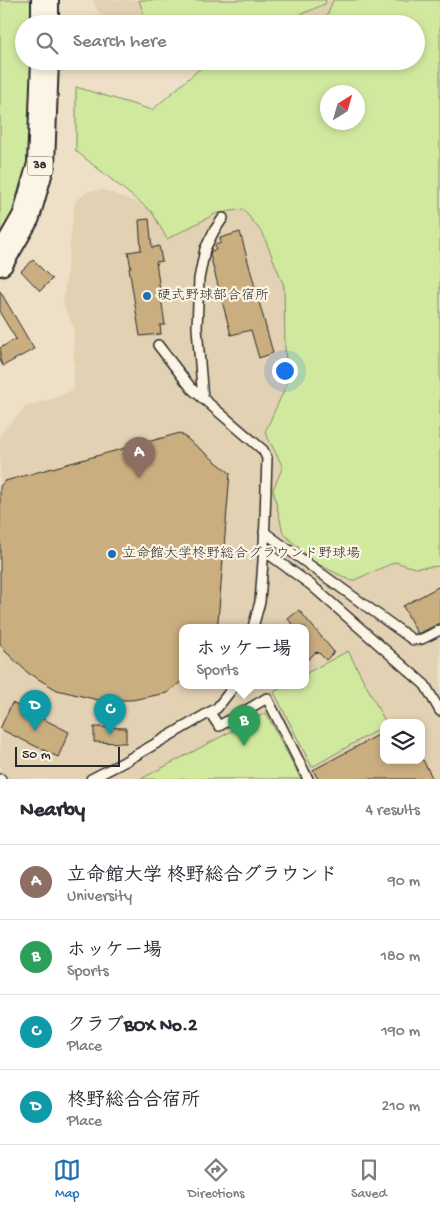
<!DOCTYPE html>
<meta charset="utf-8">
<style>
body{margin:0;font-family:"Gochi Hand","Klee One",sans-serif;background:#f7f7f7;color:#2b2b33}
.controls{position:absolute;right:15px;bottom:15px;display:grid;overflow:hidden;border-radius:10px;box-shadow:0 2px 8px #0003}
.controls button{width:45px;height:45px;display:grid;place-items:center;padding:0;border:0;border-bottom:1px solid #e1e1e2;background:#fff;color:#2b2b33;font:25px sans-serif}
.compass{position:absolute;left:320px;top:85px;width:45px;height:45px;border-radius:50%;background:#fff;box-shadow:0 2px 8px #0003;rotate:37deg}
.scale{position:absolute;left:15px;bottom:12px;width:105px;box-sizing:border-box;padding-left:5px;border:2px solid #2b2b2b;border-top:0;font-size:14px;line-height:18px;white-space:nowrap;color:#2b2b2b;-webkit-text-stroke:4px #fcf5e5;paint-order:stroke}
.you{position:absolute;left:284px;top:370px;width:18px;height:18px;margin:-12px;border:4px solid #fff;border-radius:50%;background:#1a73e8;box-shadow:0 0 0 8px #1a73e833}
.badge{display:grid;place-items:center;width:32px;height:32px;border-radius:50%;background:#1f6fb2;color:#fff;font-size:16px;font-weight:700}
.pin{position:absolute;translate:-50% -41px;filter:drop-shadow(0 1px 2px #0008)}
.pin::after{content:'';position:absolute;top:26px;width:18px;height:15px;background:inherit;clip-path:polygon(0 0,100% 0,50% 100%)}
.popup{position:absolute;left:179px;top:624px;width:130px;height:65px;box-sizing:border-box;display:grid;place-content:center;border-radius:10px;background:#fff;filter:drop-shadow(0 1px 4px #0005);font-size:16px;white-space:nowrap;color:#7c7c81}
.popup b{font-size:19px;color:#2b2b33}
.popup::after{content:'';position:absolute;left:50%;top:100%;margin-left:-10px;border:10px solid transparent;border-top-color:#fff}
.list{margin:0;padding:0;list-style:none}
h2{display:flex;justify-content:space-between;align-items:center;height:65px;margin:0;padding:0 20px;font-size:21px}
h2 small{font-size:16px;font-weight:400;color:#7c7c81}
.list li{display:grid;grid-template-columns:32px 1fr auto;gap:15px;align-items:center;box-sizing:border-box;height:75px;padding:0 20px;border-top:1px solid #e1e1e2}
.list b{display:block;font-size:19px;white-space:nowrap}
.list p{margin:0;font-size:16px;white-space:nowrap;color:#7c7c81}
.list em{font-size:16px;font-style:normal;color:#7c7c81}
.icon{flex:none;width:28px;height:28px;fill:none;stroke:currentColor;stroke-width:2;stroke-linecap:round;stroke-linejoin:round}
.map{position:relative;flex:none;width:440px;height:779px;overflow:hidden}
.search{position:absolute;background:#fff;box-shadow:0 2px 8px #0003;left:15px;right:15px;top:15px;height:55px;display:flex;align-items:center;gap:12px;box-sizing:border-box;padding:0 18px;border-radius:28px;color:#7c7c81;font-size:19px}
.sheet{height:365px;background:#fff}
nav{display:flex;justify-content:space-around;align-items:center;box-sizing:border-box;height:70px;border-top:1px solid #e1e1e2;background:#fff;font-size:14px;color:#7c7c81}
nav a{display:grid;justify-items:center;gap:2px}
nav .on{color:#1f6fb2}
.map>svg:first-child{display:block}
.built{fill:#e2d1b2;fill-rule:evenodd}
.green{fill:#d1e99f;stroke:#7e8a65;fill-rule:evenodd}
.building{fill:#caae80;stroke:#2b2b2b}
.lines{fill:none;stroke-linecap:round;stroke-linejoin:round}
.lane-casing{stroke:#2b2b2b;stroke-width:12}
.primary-casing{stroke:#2b2b2b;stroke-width:30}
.lane{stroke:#fcf5e5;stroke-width:9}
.primary{stroke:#fcf5e5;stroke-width:26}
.poi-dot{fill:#1f6fb2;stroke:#fcf5e5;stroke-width:2}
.labels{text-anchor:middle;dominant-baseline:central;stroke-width:4.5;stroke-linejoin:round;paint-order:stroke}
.shield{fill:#fcf5e5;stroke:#6a6863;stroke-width:1}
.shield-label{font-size:12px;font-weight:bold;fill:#2b2b2b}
.poi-label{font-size:14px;fill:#2b2b2b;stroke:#fcf5e5;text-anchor:start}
</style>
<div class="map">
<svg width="440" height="779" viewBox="0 0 440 779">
<rect width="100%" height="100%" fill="#ede0c7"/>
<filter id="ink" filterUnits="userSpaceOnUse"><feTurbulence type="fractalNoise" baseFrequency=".02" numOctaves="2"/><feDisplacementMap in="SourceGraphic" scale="10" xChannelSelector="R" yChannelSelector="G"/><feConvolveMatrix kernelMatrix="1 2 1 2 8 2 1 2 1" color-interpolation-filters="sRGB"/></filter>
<g filter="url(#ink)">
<!-- built -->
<g class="built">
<polygon points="93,0 333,0 326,19 314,24 109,24 97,10"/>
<polygon points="175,61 217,61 202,67"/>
<path d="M103,190L136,202L152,212L167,239L215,214L243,209L263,234L284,285L285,346L287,384L265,432L283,467L273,489L366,576L395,562L415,568L440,566V779H0V434L27,406L56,398L74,389V328L63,304L75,202L88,191ZM183,627H305V685H183ZM384,723H421V760H384Z"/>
</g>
<!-- green -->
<g class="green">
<polygon points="0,0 34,0 34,24 24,24 24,61 34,61 30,155 23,196 0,243"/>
<polygon points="139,0 326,0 325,4 278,24 147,24"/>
<path d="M333,0H440V566L415,568L395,562L352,581L314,562L283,533L273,489L283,467L265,432L287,384L285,346L284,286L263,234L243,209L215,214L167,239L152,212L76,151V87L152,110L202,67L217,61H416V24H314L326,19ZM328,92H358V122H328Z"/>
<polygon points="348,651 386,723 384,723 384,726 312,767 274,692 287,685 305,685 305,674"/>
<polygon points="266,713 301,779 141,779"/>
</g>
<!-- building -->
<g class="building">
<polygon points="149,219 152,248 159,246 162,261 156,262 165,325 160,325 161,334 140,336 129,268 131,268 128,252 141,250 139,220"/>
<polygon points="240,232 273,353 259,358 251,330 231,335 210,255 211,251 216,250 215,245 221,243 220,238"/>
<polygon points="33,260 52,279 40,291 21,271"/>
<polygon points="0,291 34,349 3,366 0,360 0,348 16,339 0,313"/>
<polygon points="180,433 230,473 218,621 216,627 183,627 183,680 167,693 132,700 98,700 57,690 28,673 6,652 0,644 0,486 5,481"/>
<polygon points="440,586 440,623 420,633 417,633 403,606"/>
<polygon points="299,610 334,652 326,660 318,652 317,653 316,652 305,662 305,627 295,627 288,619"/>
<polygon points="12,703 69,732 58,757 0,729"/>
<polygon points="94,727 126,728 126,743 94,742"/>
<polygon points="384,732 384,760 423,760 433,779 318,779 313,770"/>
</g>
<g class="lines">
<!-- lane casing -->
<g class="lane-casing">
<g id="lane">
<polyline points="158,345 192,389 263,450 267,458 264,548 260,602 253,627"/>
<polyline points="203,399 197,328 199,279 205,249 214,231 223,218"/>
<polyline points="264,532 413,640 422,639 440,630"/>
<polyline points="263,550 311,585 425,685 440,711"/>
<polyline points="210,713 219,726 267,698 308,779"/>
<polyline points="0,779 1,779"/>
<polyline points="91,779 124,762 217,708 235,685"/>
</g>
</g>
<!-- primary casing -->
<g class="primary-casing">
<g id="primary">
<polyline points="45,24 45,0"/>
<polyline points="0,262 26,217 41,164 45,61"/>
</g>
</g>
<!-- lane -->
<use href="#lane" class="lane"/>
<!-- primary -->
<use href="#primary" class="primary"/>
</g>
</g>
<!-- markers -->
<g class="poi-dot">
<circle cx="147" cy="296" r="5"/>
<circle cx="112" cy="554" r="5"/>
</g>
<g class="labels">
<!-- shield labels -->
<rect class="shield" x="27.5" y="156.5" width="25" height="19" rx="4"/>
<g class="shield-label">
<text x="40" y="166">38</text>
</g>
<!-- poi labels -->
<g class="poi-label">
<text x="157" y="296">硬式野球部合宿所</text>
<text x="122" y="554">立命館大学柊野総合グラウンド野球場</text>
</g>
</g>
</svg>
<div class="controls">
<button><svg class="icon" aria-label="layers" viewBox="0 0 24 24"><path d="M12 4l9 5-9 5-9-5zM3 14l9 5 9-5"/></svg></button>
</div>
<svg class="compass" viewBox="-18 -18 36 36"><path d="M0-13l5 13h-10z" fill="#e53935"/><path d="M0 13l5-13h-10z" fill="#7c7c81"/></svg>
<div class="scale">50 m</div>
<div class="you"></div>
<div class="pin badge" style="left:139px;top:478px;background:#8d6e63">A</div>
<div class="pin badge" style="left:244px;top:746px;background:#2e9e5b">B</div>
<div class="popup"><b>ホッケー場</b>Sports</div>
<div class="pin badge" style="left:110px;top:735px;background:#0f9aa8">C</div>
<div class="pin badge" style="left:35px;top:731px;background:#0f9aa8">D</div>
<div class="search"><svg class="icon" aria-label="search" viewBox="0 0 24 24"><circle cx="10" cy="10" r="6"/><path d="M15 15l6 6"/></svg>Search here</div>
</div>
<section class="sheet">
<h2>Nearby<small>4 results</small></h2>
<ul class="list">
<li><span class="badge" style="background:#8d6e63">A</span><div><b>立命館大学 柊野総合グラウンド</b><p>University</p></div><em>90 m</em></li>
<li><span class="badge" style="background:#2e9e5b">B</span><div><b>ホッケー場</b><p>Sports</p></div><em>180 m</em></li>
<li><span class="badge" style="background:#0f9aa8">C</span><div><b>クラブBOX No.2</b><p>Place</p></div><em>190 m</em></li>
<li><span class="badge" style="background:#0f9aa8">D</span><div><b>柊野総合合宿所</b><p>Place</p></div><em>210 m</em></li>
</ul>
</section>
<nav>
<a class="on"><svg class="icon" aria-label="map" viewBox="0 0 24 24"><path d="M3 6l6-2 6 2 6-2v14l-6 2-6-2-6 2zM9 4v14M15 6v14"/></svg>Map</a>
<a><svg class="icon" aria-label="directions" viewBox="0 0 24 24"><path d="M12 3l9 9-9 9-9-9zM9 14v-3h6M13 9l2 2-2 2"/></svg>Directions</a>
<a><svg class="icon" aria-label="saved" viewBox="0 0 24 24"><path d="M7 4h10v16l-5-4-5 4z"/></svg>Saved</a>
</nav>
